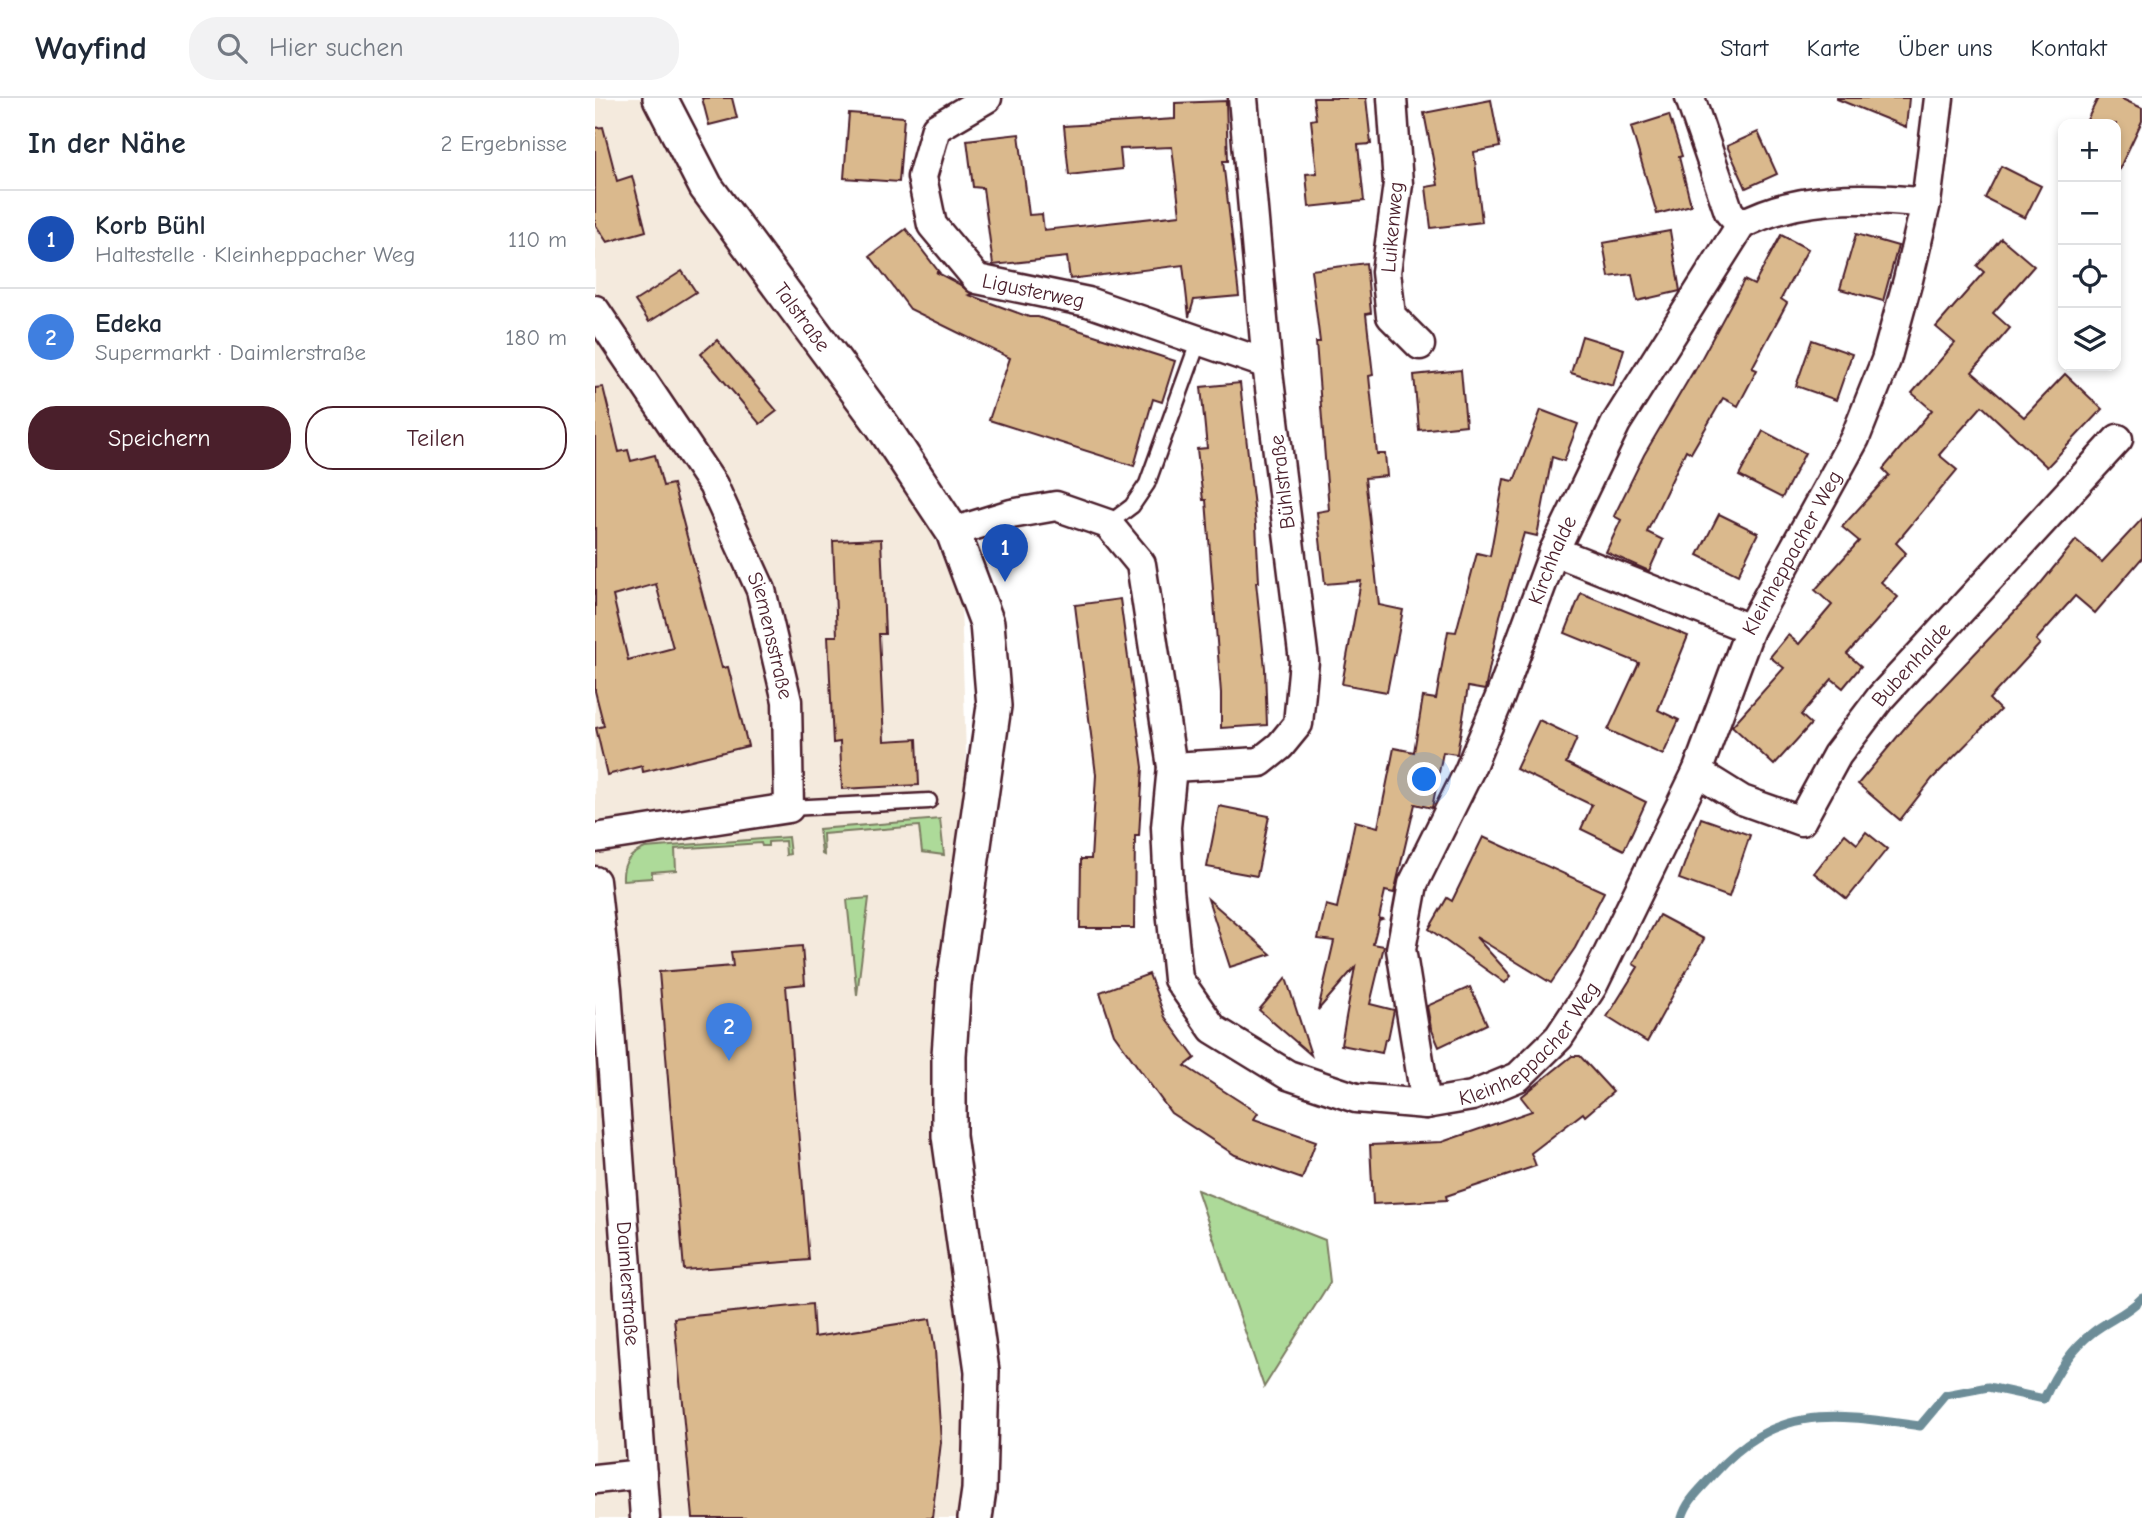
<!DOCTYPE html>
<html lang="de">
<meta charset="utf-8">
<style>
body{margin:0;font-family:"Comic Neue",sans-serif;background:#f2f2f3;color:#1f2937}
.controls{position:absolute;right:21px;top:21px;display:grid;overflow:hidden;border-radius:14px;box-shadow:0 4px 10px #0003}
.controls button{width:63px;height:63px;display:grid;place-items:center;padding:0;border:0;border-bottom:2px solid #e0e1e3;background:#fff;color:#1f2937;font:35px sans-serif}
.you{position:absolute;left:830px;top:682px;width:24px;height:24px;margin:-18px;border:5px solid #fff;border-radius:50%;background:#1a73e8;box-shadow:0 0 0 10px #1a73e833}
.badge{display:grid;place-items:center;width:46px;height:46px;border-radius:50%;background:#4a1f2b;color:#fff;font-size:23px;font-weight:700}
.pin{position:absolute;translate:-50% -58px;filter:drop-shadow(0 2px 4px #0008)}
.pin::after{content:'';position:absolute;top:37px;width:24px;height:21px;background:inherit;clip-path:polygon(0 0,100% 0,50% 100%)}
.list{margin:0;padding:0;list-style:none}
h2{display:flex;justify-content:space-between;align-items:center;height:91px;margin:0;padding:0 28px;font-size:30px}
h2 small{font-size:23px;font-weight:400;color:#747a83}
.list li{display:grid;grid-template-columns:46px 1fr auto;gap:21px;align-items:center;box-sizing:border-box;height:98px;padding:0 28px;border-top:2px solid #e0e1e3}
.list b{display:block;font-size:26px;white-space:nowrap}
.list p{margin:0;font-size:23px;white-space:nowrap;color:#747a83}
.list em{font-size:23px;font-style:normal;color:#747a83}
.actions{display:flex;gap:14px;padding:21px 28px}
.actions a{flex:1;padding:16px 0;border:2px solid #4a1f2b;border-radius:28px;text-align:center;font-size:24px;color:#4a1f2b}
.actions .main{background:#4a1f2b;color:#fff}
.icon{flex:none;width:38px;height:38px;fill:none;stroke:currentColor;stroke-width:2;stroke-linecap:round;stroke-linejoin:round}
.map{position:relative;flex:none;width:1547px;height:1420px;overflow:hidden}
header{display:flex;align-items:center;gap:42px;box-sizing:border-box;height:98px;padding:0 35px;background:#fff;border-bottom:2px solid #e0e1e3}
header strong{font-size:33px}
nav{display:flex;gap:38px;margin-inline-start:auto;font-size:24px}
.search{width:490px;height:63px;background:#f2f2f3;display:flex;align-items:center;gap:18px;box-sizing:border-box;padding:0 24px;border-radius:28px;color:#747a83;font-size:26px}
main{display:flex}
aside{flex:1;background:#fff}
.map>svg:first-child{display:block}
.built{fill:#f4eadd}
.green{fill:#adda99;stroke:#7c7c62;stroke-width:2}
.lines{fill:none;stroke-linecap:round;stroke-linejoin:round}
.stream{stroke:#6d8d98;stroke-width:9}
.building{fill:#dab98d;stroke:#4a1f2b;stroke-width:2;fill-rule:evenodd}
.service-casing{stroke:#4a1f2b;stroke-width:19}
.minor-casing{stroke:#4a1f2b;stroke-width:33}
.tertiary-casing{stroke:#4a1f2b;stroke-width:38}
.service{stroke:#fff;stroke-width:14}
.minor{stroke:#fff;stroke-width:28}
.tertiary{stroke:#fff;stroke-width:33}
.labels{text-anchor:middle;dominant-baseline:central;stroke-width:5;stroke-linejoin:round;paint-order:stroke}
.street-label{font-size:21px;fill:#4a1f2b;stroke:#fff}
</style>
<header>
<strong>Wayfind</strong>
<div class="search"><svg class="icon" aria-label="search" viewBox="0 0 24 24"><circle cx="10" cy="10" r="6"/><path d="M15 15l6 6"/></svg>Hier suchen</div>
<nav><a>Start</a><a>Karte</a><a>Über uns</a><a>Kontakt</a></nav>
</header>
<main>
<aside>
<h2>In der Nähe<small>2 Ergebnisse</small></h2>
<ul class="list">
<li><span class="badge" style="background:#1a4fb4">1</span><div><b>Korb Bühl</b><p>Haltestelle · Kleinheppacher Weg</p></div><em>110 m</em></li>
<li><span class="badge" style="background:#3f7fe0">2</span><div><b>Edeka</b><p>Supermarkt · Daimlerstraße</p></div><em>180 m</em></li>
</ul>
<div class="actions"><a class="main">Speichern</a><a>Teilen</a></div>
</aside>
<div class="map">
<svg width="1547" height="1420" viewBox="0 0 1547 1420">
<rect width="100%" height="100%" fill="#fff"/>
<filter id="ink" filterUnits="userSpaceOnUse"><feTurbulence type="fractalNoise" baseFrequency=".0143" numOctaves="2"/><feDisplacementMap in="SourceGraphic" scale="14" xChannelSelector="R" yChannelSelector="G"/><feConvolveMatrix kernelMatrix="1 2 1 2 8 2 1 2 1" color-interpolation-filters="sRGB"/></filter>
<g filter="url(#ink)">
<!-- built -->
<polygon class="built" points="0,0 48,0 101,100 317,385 366,507 373,717 352,1091 374,1365 367,1420 0,1420"/>
<!-- green -->
<g class="green">
<polygon points="345,721 349,757 327,754 324,728 228,736 229,757 227,756 224,731"/>
<path d="M193,739L195,756L191,757L190,743L173,744V748H167L166,745L80,751L81,772L57,774V780L28,782C27,765 34,757 50,750Z"/>
<polygon points="274,800 262,897 252,802"/>
<polygon points="602,1092 730,1142 735,1184 669,1289"/>
</g>
<g class="lines">
<!-- stream -->
<path class="stream" d="M1087,1420C1092,1402 1106,1391 1118,1377C1182,1305 1238,1316 1325,1328L1351,1297L1393,1289L1449,1301C1461,1275 1475,1252 1497,1235C1513,1222 1532,1216 1547,1200"/>
</g>
<!-- building -->
<g class="building">
<polygon points="107,0 137,0 142,20 114,27"/>
<polygon points="718,0 771,0 776,46 763,47 769,103 714,109 711,76 722,75 716,22 721,21"/>
<polygon points="1242,0 1314,0 1311,29 1242,1"/>
<polygon points="1503,0 1525,0 1547,10 1547,23 1521,78 1521,26 1490,26"/>
<polygon points="896,2 905,49 879,54 887,124 836,130 831,89 843,87 829,15"/>
<polygon points="631,3 633,63 628,63 644,198 599,202 594,219 588,167 475,181 472,159 398,167 388,90 378,89 372,42 424,36 434,117 447,116 449,132 585,117 577,49 525,51 527,71 474,77 469,28 580,21 580,5"/>
<polygon points="254,15 309,19 304,84 249,80"/>
<polygon points="1074,17 1087,58 1084,59 1096,107 1062,116 1036,29"/>
<polygon points="8,29 22,83 37,78 51,133 12,144 0,126 0,30"/>
<polygon points="1163,34 1182,76 1151,90 1132,48"/>
<polygon points="1406,68 1446,88 1430,120 1390,100"/>
<polygon points="311,131 344,174 341,174 364,186 377,196 374,197 434,219 443,219 580,263 567,304 558,301 539,368 394,322 415,260 315,211 275,158"/>
<polygon points="1075,133 1085,193 1042,203 1037,176 1014,179 1008,145"/>
<polygon points="1261,136 1303,148 1288,203 1245,191"/>
<polygon points="1186,137 1213,151 1186,201 1192,205 1157,270 1162,272 1143,308 1128,300 1096,355 1091,352 1052,434 1068,442 1054,473 1011,454 1026,422 1019,418 1049,357 1098,274 1098,276 1149,182 1159,187"/>
<polygon points="1406,140 1439,168 1398,215 1415,230 1377,274 1429,319 1470,276 1507,311 1452,369 1387,308 1344,357 1362,372 1301,445 1311,455 1286,484 1303,499 1252,556 1266,568 1248,590 1237,581 1206,617 1216,626 1179,667 1137,628 1189,570 1175,559 1193,537 1204,546 1237,507 1220,492 1264,443 1247,429 1294,377 1288,371 1337,312 1317,295 1360,245 1341,229 1389,174 1382,168"/>
<polygon points="771,165 776,215 771,216 778,277 774,278 782,356 790,356 792,378 770,380 773,406 784,507 808,512 792,594 747,586 766,483 730,486 722,414 734,412 721,244 725,244 716,172"/>
<polygon points="87,173 101,194 54,224 40,203"/>
<polygon points="987,238 1029,251 1018,288 976,275"/>
<polygon points="122,242 182,313 165,326 106,256"/>
<polygon points="1217,242 1257,256 1241,302 1201,288"/>
<polygon points="866,272 871,327 824,332 819,277"/>
<polygon points="645,285 661,427 664,484 661,484 670,570 672,627 626,630 626,595 611,402 608,402 602,351 612,350 606,289"/>
<path d="M8,289L24,354L33,352L36,363L60,357L68,388L78,386L127,570L133,569L153,648L48,674L47,668L12,677L1,630L9,628L0,593V290ZM61,486L78,550L33,562L18,498Z"/>
<polygon points="946,312 983,326 969,363 957,359 942,438 929,435 905,518 890,592 873,589 862,656 848,654 837,710 820,706 799,795 790,793 784,820 787,821 784,822 778,846 789,848 775,906 799,912 793,941 790,941 787,955 746,947 760,869 723,912 739,843 723,841 731,807 742,810 760,723 783,729 799,650 819,654 828,599 841,601 853,533 861,534 882,455 895,458 909,381 919,383"/>
<polygon points="1168,333 1210,355 1187,400 1144,378"/>
<polygon points="1124,416 1163,435 1143,477 1103,457"/>
<polygon points="1547,421 1547,460 1500,515 1480,498 1441,542 1445,546 1394,601 1405,612 1337,681 1305,722 1263,686 1313,626 1442,490 1481,442 1507,464"/>
<polygon points="286,441 290,536 284,536 289,643 322,641 324,687 247,691 245,644 238,645 233,538 242,538 238,443"/>
<polygon points="986,495 1093,538 1063,612 1084,622 1068,657 1013,632 1044,565 970,535"/>
<polygon points="525,501 548,669 544,738 540,738 539,830 485,830 486,761 496,761 501,677 480,507"/>
<polygon points="944,622 982,640 971,665 1051,704 1029,752 986,731 997,707 921,671"/>
<polygon points="624,708 674,718 662,778 612,769"/>
<polygon points="1106,720 1155,737 1134,799 1084,781"/>
<polygon points="1271,734 1292,751 1252,801 1219,775 1250,736 1262,746"/>
<polygon points="888,739 1009,794 980,850 956,885 881,839 916,878 910,885 834,831 852,800 857,803"/>
<polygon points="613,801 676,856 635,869"/>
<polygon points="1064,817 1109,841 1052,944 1012,919 1043,869 1038,866"/>
<polygon points="207,848 210,886 191,888 214,1162 89,1172 64,874 138,868 136,854"/>
<polygon points="554,876 570,919 600,960 590,968 663,1015 659,1021 721,1043 707,1081 640,1057 576,1015 519,936 505,894"/>
<polygon points="691,880 716,957 664,912"/>
<polygon points="875,889 892,926 844,949 836,930 832,908"/>
<polygon points="977,958 985,958 1018,994 990,1018 988,1015 936,1055 941,1068 851,1098 852,1102 778,1106 775,1047 847,1044 937,1013 926,999"/>
<polygon points="217,1206 219,1239 335,1221 340,1252 346,1344 337,1420 98,1420 79,1220"/>
</g>
<g class="lines">
<!-- service casing -->
<g class="service-casing">
<g id="service">
<polyline points="513,426 537,408 552,386 604,242"/>
<polyline points="194,710 334,703"/>
</g>
</g>
<!-- minor casing -->
<g class="minor-casing">
<g id="minor">
<path id="s1" d="M392,0L341,30L327,79L337,127L382,181L493,204L672,266"/>
<polyline points="797,0 803,86 791,174 796,218 825,247"/>
<polyline points="1095,0 1134,114 1146,127"/>
<path id="s2" d="M0,212L118,387L166,492L192,603L194,710L0,740"/>
<path id="s3" d="M358,434L416,416L461,408L513,426L546,466L577,669L571,729L574,791L583,881L618,931L693,977L761,1000L831,1006L877,998L923,979L964,939L997,889L1102,674L1155,531L1260,340L1291,262L1313,182L1331,105L1344,0"/>
<polyline points="959,453 1155,531"/>
<polyline points="577,669 665,664 685,648 703,626 709,563 672,266 648,0"/>
<path id="s4" d="M1102,674L1147,702L1206,723L1242,657L1286,599L1523,341"/>
<path id="s5" d="M0,783L12,891L50,1420"/>
<path id="s6" d="M831,1006L806,851L818,786L874,673L905,599L959,453L1021,325L1146,127C1201,97 1270,98 1331,105"/>
<polyline points="0,1381 47,1376"/>
</g>
</g>
<!-- tertiary casing -->
<g class="tertiary-casing">
<g id="tertiary">
<path id="s7" d="M65,0L111,89L287,327L358,434L392,525L399,608L359,886L354,957V1038L387,1273L384,1392L380,1420"/>
</g>
</g>
<!-- service -->
<use href="#service" class="service"/>
<!-- minor -->
<use href="#minor" class="minor"/>
<!-- tertiary -->
<use href="#tertiary" class="tertiary"/>
</g>
</g>
<g class="labels">
<!-- street labels -->
<g class="street-label">
<text transform="translate(797 129) rotate(-85)">Luikenweg</text>
<text stroke="none"><textPath href="#s1" startOffset="287">Ligusterweg</textPath></text>
<text stroke="none"><textPath href="#s7" startOffset="262">Talstraße</textPath></text>
<text transform="translate(687 384) rotate(-97)">Bühlstraße</text>
<text stroke="none"><textPath href="#s3" startOffset="1615">Kleinheppacher Weg</textPath></text>
<text stroke="none"><textPath href="#s6" startOffset="576">Kirchhalde</textPath></text>
<text stroke="none"><textPath href="#s2" startOffset="373">Siemensstraße</textPath></text>
<text stroke="none"><textPath href="#s4" startOffset="308">Bubenhalde</textPath></text>
<text stroke="none"><textPath href="#s3" startOffset="1048">Kleinheppacher Weg</textPath></text>
<text stroke="none"><textPath href="#s5" startOffset="404">Daimlerstraße</textPath></text>
</g>
</g>
</svg>
<div class="controls">
<button>+</button>
<button>−</button>
<button><svg class="icon" aria-label="locate" viewBox="0 0 24 24"><circle cx="12" cy="12" r="6"/><path d="M12 2v4M12 18v4M2 12h4M18 12h4"/></svg></button>
<button><svg class="icon" aria-label="layers" viewBox="0 0 24 24"><path d="M12 4l9 5-9 5-9-5zM3 14l9 5 9-5"/></svg></button>
</div>
<div class="you"></div>
<div class="pin badge" style="left:410px;top:484px;background:#1a4fb4">1</div>
<div class="pin badge" style="left:134px;top:963px;background:#3f7fe0">2</div>
</div>
</main>
